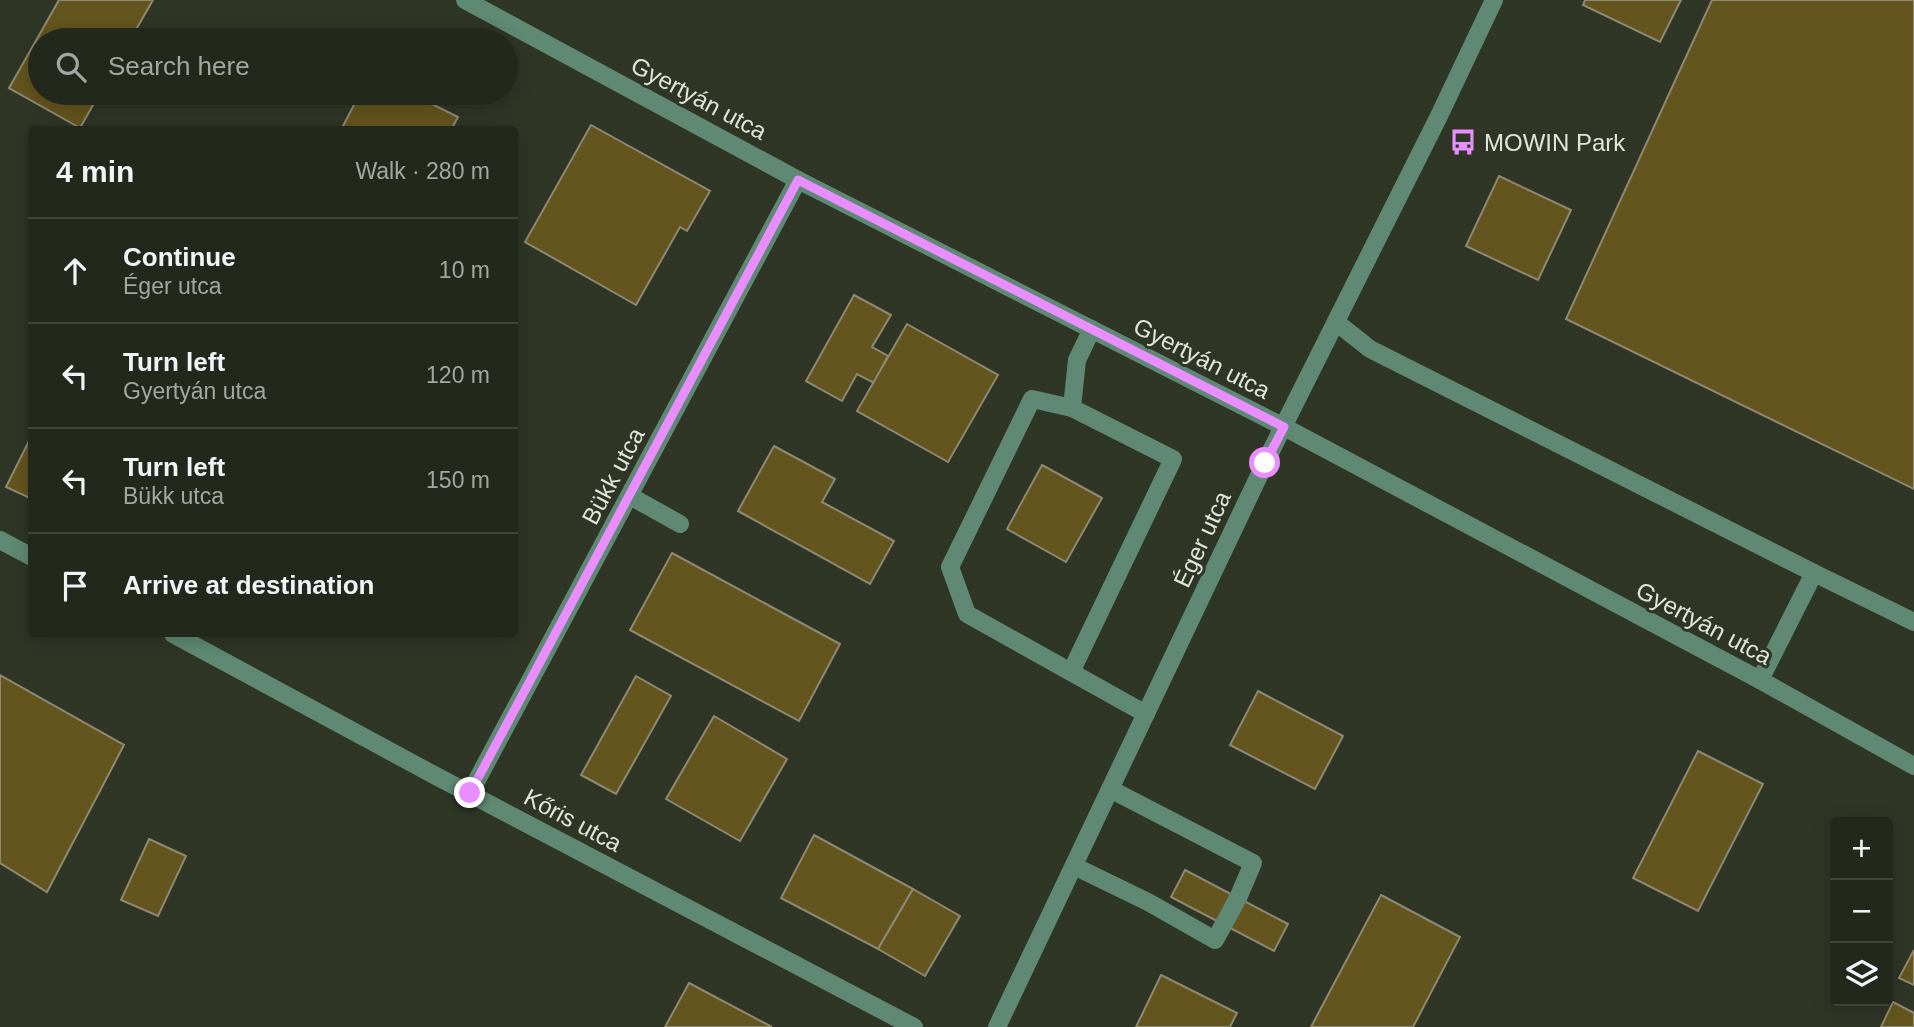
<!DOCTYPE html>
<meta charset="utf-8">
<style>
body{margin:0;font-family:Arial,sans-serif;background:#2b3025;color:#f1f3f6}
.controls{position:absolute;right:21px;bottom:21px;display:grid;overflow:hidden;border-radius:7px;box-shadow:0 4px 18px #0003}
.controls button{width:63px;height:63px;display:grid;place-items:center;padding:0;border:0;border-bottom:2px solid #40443b;background:#23281c;color:#f1f3f6;font:35px sans-serif}
.stop{position:absolute;width:21px;height:21px;margin:-16px;border:5px solid #e88eff;border-radius:50%;background:#fff}
.stop.end{background:#e88eff;border-color:#fff;box-shadow:0 2px 7px #0008}
.list{margin:0;padding:0;list-style:none}
h2{display:flex;justify-content:space-between;align-items:center;height:91px;margin:0;padding:0 28px;font-size:30px}
h2 small{font-size:23px;font-weight:400;color:#a3a6a3}
.list li{display:grid;grid-template-columns:46px 1fr auto;gap:21px;align-items:center;box-sizing:border-box;height:105px;padding:0 28px;border-top:2px solid #40443b}
.list b{display:block;font-size:26px;white-space:nowrap}
.list p{margin:0;font-size:23px;white-space:nowrap;color:#a3a6a3}
.list em{font-size:23px;font-style:normal;color:#a3a6a3}
.icon{flex:none;width:38px;height:38px;fill:none;stroke:currentColor;stroke-width:2;stroke-linecap:round;stroke-linejoin:round}
.map{position:relative;flex:none;width:1914px;height:1027px;overflow:hidden}
.search{position:absolute;background:#23281c;box-shadow:0 4px 18px #0003;left:28px;top:28px;width:490px;height:77px;display:flex;align-items:center;gap:18px;box-sizing:border-box;padding:0 24px;border-radius:38px;color:#a3a6a3;font-size:26px}
.panel{position:absolute;background:#23281c;box-shadow:0 4px 18px #0003;left:28px;top:126px;width:490px;height:511px;border-radius:7px}
.map>svg:first-child{display:block}
.building{fill:#64551e;stroke:#8e8974;stroke-width:2}
.lines{fill:none;stroke-linecap:round;stroke-linejoin:round}
.minor{stroke:#5f8974;stroke-width:18}
.route{stroke:#e88eff;stroke-width:9}
.labels{text-anchor:middle;dominant-baseline:central;stroke-width:6;stroke-linejoin:round;paint-order:stroke}
.street-label{font-size:24px;fill:#e0e5db;stroke:#2f3626}
.poi-label{font-size:24px;fill:#e0e5db;stroke:#2f3626;text-anchor:start}
</style>
<div class="map">
<svg width="1914" height="1027" viewBox="0 0 1914 1027">
<rect width="100%" height="100%" fill="#2f3626"/>
<!-- building -->
<g class="building">
<polygon points="59,0 153,0 130,40 40,40 40,93 100,93 80,128 9,88"/>
<polygon points="1585,0 1681,0 1660,42 1583,5"/>
<polygon points="1712,0 1914,0 1914,489 1566,319"/>
<polygon points="360,93 410,93 458,117 451,130 341,130"/>
<polygon points="591,125 710,191 687,231 680,227 636,305 525,242"/>
<polygon points="1499,176 1571,210 1538,280 1466,246"/>
<polygon points="854,295 891,315 872,347 888,356 874,383 857,374 842,401 806,381"/>
<polygon points="907,324 998,375 948,462 857,411"/>
<polygon points="32,435 32,499 6,487"/>
<polygon points="774,446 835,479 822,502 894,541 870,584 738,511"/>
<polygon points="1042,465 1102,498 1066,562 1007,529"/>
<polygon points="672,553 840,644 799,721 630,630"/>
<polygon points="0,675 124,745 47,892 0,863"/>
<polygon points="636,676 671,696 616,794 581,775"/>
<polygon points="1258,691 1343,736 1315,789 1230,745"/>
<polygon points="714,716 787,759 740,841 666,799"/>
<polygon points="1698,751 1763,784 1698,911 1633,878"/>
<polygon points="814,835 913,889 878,949 781,898"/>
<polygon points="149,839 186,856 158,916 121,900"/>
<polygon points="1185,870 1288,924 1274,951 1171,897"/>
<polygon points="913,889 960,916 925,976 878,949"/>
<polygon points="1381,895 1460,937 1413,1027 1311,1027"/>
<polygon points="1914,950 1914,985 1899,978"/>
<polygon points="1161,975 1237,1013 1230,1027 1136,1027"/>
<polygon points="689,983 772,1027 665,1027"/>
<polygon points="1893,1002 1914,1013 1914,1027 1881,1027"/>
</g>
<g class="lines">
<!-- minor -->
<g class="minor">
<polyline points="465,0 798,180 1284,427 1760,680 1914,766"/>
<polyline points="1336,322 1370,349 1814,573 1760,680"/>
<polyline points="1092,329 1077,360 1072,408 1032,399 950,567 967,614 1146,714"/>
<polyline points="630,496 680,524"/>
<polyline points="0,540 32,557"/>
<polyline points="1814,573 1914,622"/>
<polyline points="173,634 436,776 914,1027"/>
<polyline points="1071,672 1173,459 1072,408"/>
<polyline points="470,793 798,180"/>
<polyline points="1074,866 1148,902 1215,940 1238,898 1253,863 1110,789"/>
<polyline points="997,1027 1265,463 1439,116 1494,0"/>
</g>
</g>
<g class="lines">
<!-- route -->
<polyline class="route" points="470,793 798,180 1284,427 1265,463"/>
</g>
<!-- icons -->
<defs>
<g id="bus-bare" transform="scale(2.1)"><path d="M-5-6H5V4H4V6H2V4H-2V6H-4V4H-5ZM-3.5-4V0h7V-4ZM-3.5 1.2v1.5H-2V1.2ZM2 1.2v1.5H3.5V1.2Z" fill="#e88eff" stroke="#2f3626" stroke-width="2.5" paint-order="stroke"/></g>
</defs>
<g fill-rule="evenodd">
<use href="#bus-bare" x="1463" y="142"/>
</g>
<g class="labels">
<!-- street labels -->
<g class="street-label">
<text transform="translate(699 98) rotate(28)">Gyertyán utca</text>
<text transform="translate(1202 358) rotate(27)">Gyertyán utca</text>
<text transform="translate(613 476) rotate(-62)">Bükk utca</text>
<text transform="translate(1202 539) rotate(-65)">Éger utca</text>
<text transform="translate(1704 623) rotate(28)">Gyertyán utca</text>
<text transform="translate(573 820) rotate(28)">Kőris utca</text>
</g>
<!-- poi labels -->
<g class="poi-label">
<text x="1484" y="142">MOWIN Park</text>
</g>
</g>
</svg>
<div class="controls">
<button>+</button>
<button>−</button>
<button><svg class="icon" aria-label="layers" viewBox="0 0 24 24"><path d="M12 4l9 5-9 5-9-5zM3 14l9 5 9-5"/></svg></button>
</div>
<div class="stop" style="left:1265px;top:463px"></div>
<div class="stop end" style="left:470px;top:793px"></div>
<div class="search"><svg class="icon" aria-label="search" viewBox="0 0 24 24"><circle cx="10" cy="10" r="6"/><path d="M15 15l6 6"/></svg>Search here</div>
<section class="panel">
<h2>4 min<small>Walk · 280 m</small></h2>
<ul class="list">
<li><svg class="icon" aria-label="ahead" viewBox="0 0 24 24"><path d="M12 20V5M6 11l6-6 6 6"/></svg><div><b>Continue</b><p>Éger utca</p></div><em>10 m</em></li>
<li><svg class="icon" aria-label="left" viewBox="0 0 24 24"><path d="M17 20v-9H6M10 6l-5 5 5 5"/></svg><div><b>Turn left</b><p>Gyertyán utca</p></div><em>120 m</em></li>
<li><svg class="icon" aria-label="left" viewBox="0 0 24 24"><path d="M17 20v-9H6M10 6l-5 5 5 5"/></svg><div><b>Turn left</b><p>Bükk utca</p></div><em>150 m</em></li>
<li><svg class="icon" aria-label="arrive" viewBox="0 0 24 24"><path d="M6 21V4h12l-3 4 3 4H6"/></svg><div><b>Arrive at destination</b></div></li>
</ul>
</section>
</div>
